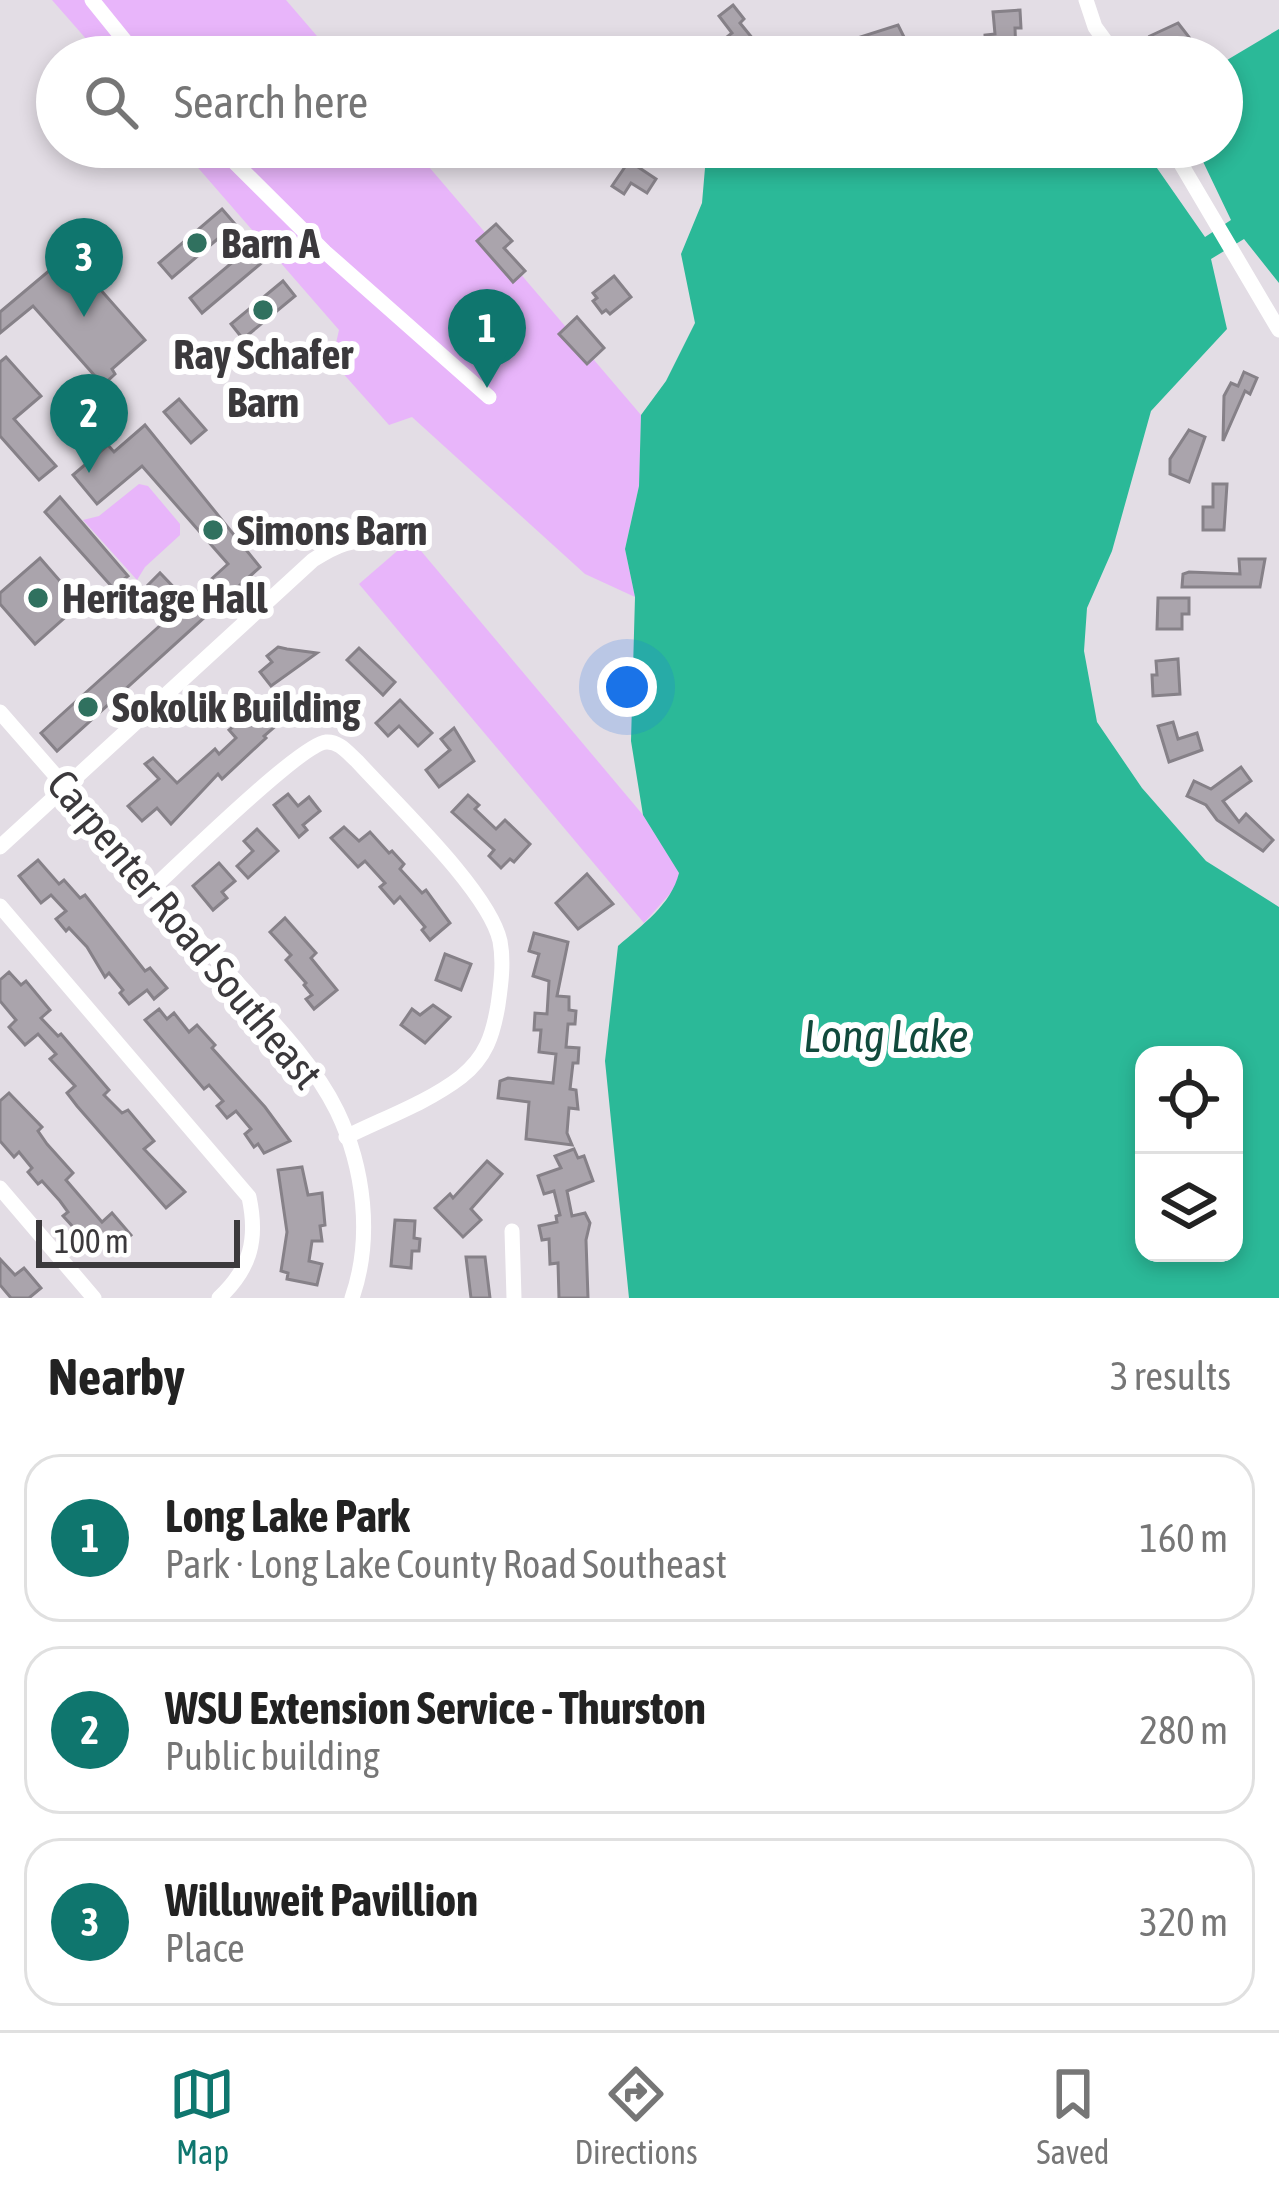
<!DOCTYPE html>
<meta charset="utf-8">
<style>
body{margin:0;font-family:"Asap Condensed",sans-serif;background:#f6f6f6;color:#222}
.controls{position:absolute;right:36px;bottom:36px;display:grid;overflow:hidden;border-radius:24px;box-shadow:0 6px 18px #0003}
.controls button{width:108px;height:108px;display:grid;place-items:center;padding:0;border:0;border-bottom:3px solid #e0e0e0;background:#fff;color:#222;font:60px sans-serif}
.scale{position:absolute;left:36px;bottom:30px;width:204px;box-sizing:border-box;padding-left:12px;border:6px solid #3b393c;border-top:0;font-size:33px;line-height:42px;white-space:nowrap;color:#3b393c;-webkit-text-stroke:9px #fff;paint-order:stroke}
.you{position:absolute;left:627px;top:687px;width:42px;height:42px;margin:-30px;border:9px solid #fff;border-radius:50%;background:#1a73e8;box-shadow:0 0 0 18px #1a73e833}
.badge{display:grid;place-items:center;width:78px;height:78px;border-radius:50%;background:#0f766e;color:#fff;font-size:39px;font-weight:700}
.pin{position:absolute;translate:-50% -99px;filter:drop-shadow(0 3px 6px #0008)}
.pin::after{content:'';position:absolute;top:63px;width:42px;height:36px;background:inherit;clip-path:polygon(0 0,100% 0,50% 100%)}
.list{margin:0;padding:0;list-style:none}
h2{display:flex;justify-content:space-between;align-items:center;height:156px;margin:0;padding:0 48px;font-size:51px}
h2 small{font-size:39px;font-weight:400;color:#767676}
.list li{display:grid;grid-template-columns:78px 1fr auto;gap:36px;align-items:center;box-sizing:border-box;height:168px;margin:0 24px 24px;padding:0 24px;border:3px solid #e0e0e0;border-radius:36px}
.list b{display:block;font-size:45px;white-space:nowrap}
.list p{margin:0;font-size:39px;white-space:nowrap;color:#767676}
.list em{font-size:39px;font-style:normal;color:#767676}
.icon{flex:none;width:66px;height:66px;fill:none;stroke:currentColor;stroke-width:2;stroke-linecap:round;stroke-linejoin:round}
.map{position:relative;flex:none;width:1279px;height:1298px;overflow:hidden}
.search{position:absolute;background:#fff;box-shadow:0 6px 18px #0003;left:36px;right:36px;top:36px;height:132px;display:flex;align-items:center;gap:30px;box-sizing:border-box;padding:0 42px;border-radius:66px;color:#767676;font-size:45px}
.sheet{height:732px;background:#fff}
nav{display:flex;justify-content:space-around;align-items:center;box-sizing:border-box;height:168px;border-top:3px solid #e0e0e0;background:#fff;font-size:33px;color:#767676}
nav a{display:grid;justify-items:center;gap:6px}
nav .on{color:#0f766e}
.map>svg:first-child{display:block}
.green{fill:#e8b5fa}
.water{fill:#2bb998;fill-rule:evenodd}
.building{fill:#aaa4ac;stroke:#868188;stroke-width:3}
.lines{fill:none;stroke-linecap:round;stroke-linejoin:round}
.minor{stroke:#fff;stroke-width:15}
.poi-dot{fill:#30715f;stroke:#fff;stroke-width:4.5}
.labels{text-anchor:middle;dominant-baseline:central;stroke-width:12;stroke-linejoin:round;paint-order:stroke}
.poi-label{font-size:42px;font-weight:bold;fill:#3b393c;stroke:#fff;text-anchor:start}
.street-label{font-size:42px;fill:#3b393c;stroke:#fff}
.water-label{font-size:45px;font-style:italic;fill:#114a3c;stroke:#fff}
</style>
<div class="map">
<svg width="1279" height="1298" viewBox="0 0 1279 1298">
<rect width="100%" height="100%" fill="#e3dde5"/>
<!-- green -->
<g class="green">
<polygon points="52,0 286,0 335,57 102,57"/>
<polygon points="180,147 412,147 641,415 639,486 625,549 635,597 585,574 412,417 389,425 332,361 339,330"/>
<polygon points="139,484 148,486 180,524 180,535 145,567 137,580 83,520 99,516"/>
<polygon points="411,539 643,815 679,872 676,887 644,923 359,584"/>
</g>
<!-- water -->
<path class="water" d="M1279,29V283L1244,239L1211,259L1227,329L1151,411L1112,551L1087,608L1084,651L1097,722L1142,788L1206,861L1279,907V1298H629L605,1061L618,946C642,925 671,905 679,873L643,815L631,741L635,597L625,549L639,486L641,415L666,381L695,323L681,254L702,203L705,168L767,147H1038C1066,181 1108,158 1143,148L1205,237L1231,220L1196,147H1222V63ZM1144,1055H1234V1253H1144Z"/>
<!-- building -->
<g class="building">
<polygon points="733,5 744,19 740,23 758,45 743,57 702,57 732,33 719,16"/>
<polygon points="1020,10 1021,28 1015,28 1016,53 986,57 985,35 995,34 993,12"/>
<polygon points="1178,23 1189,37 1202,57 1165,57 1150,36"/>
<polygon points="898,25 905,39 899,42 907,57 836,57 861,45 857,38"/>
<polygon points="629,161 656,179 647,193 631,183 624,194 612,186"/>
<polygon points="222,209 235,224 172,278 159,263"/>
<polygon points="496,224 512,241 504,248 525,271 513,282 477,241"/>
<polygon points="253,245 265,260 202,313 190,298"/>
<polygon points="69,254 145,340 112,369 115,374 103,385 33,306 0,333 0,312"/>
<polygon points="614,276 631,297 610,314 606,310 602,313 593,301 597,298 593,293"/>
<polygon points="283,281 295,296 243,339 231,324"/>
<polygon points="577,317 604,348 587,364 559,334"/>
<polygon points="6,357 41,396 14,419 56,466 39,480 0,436 0,362"/>
<polygon points="1244,372 1257,378 1250,394 1245,391 1223,441 1224,396 1231,383 1238,386"/>
<polygon points="179,399 206,430 191,443 164,412"/>
<polygon points="145,425 260,567 57,751 41,733 175,612 148,585 160,573 187,601 228,564 142,466 97,504 73,475 108,445 114,452"/>
<polygon points="1189,430 1205,437 1189,482 1170,474 1170,459"/>
<polygon points="1213,484 1227,484 1224,530 1203,530 1203,507 1213,507"/>
<polygon points="60,497 128,576 113,588 45,512"/>
<polygon points="40,558 80,604 35,644 0,604 0,593"/>
<polygon points="1239,559 1265,559 1260,587 1182,587 1183,574 1189,572 1240,574"/>
<polygon points="1158,598 1189,598 1189,614 1182,614 1182,629 1157,629"/>
<polygon points="278,647 287,649 317,653 271,686 260,672 272,662 267,656"/>
<polygon points="359,648 395,682 383,695 347,660"/>
<polygon points="1178,659 1180,694 1153,696 1152,675 1157,675 1156,661"/>
<polygon points="400,700 432,733 418,746 399,726 388,736 376,723"/>
<polygon points="265,710 278,724 264,736 266,738 222,779 218,774 171,824 157,808 142,821 128,806 159,779 145,764 153,758 177,783 215,749 219,754 236,738 229,730 246,716 251,722"/>
<polygon points="1173,722 1178,739 1197,733 1202,750 1169,762 1158,726"/>
<polygon points="454,728 474,761 439,787 426,770 450,750 441,739"/>
<polygon points="1241,767 1251,781 1223,801 1239,822 1246,814 1273,840 1263,851 1217,820 1206,805 1187,796 1194,781 1211,789"/>
<polygon points="288,794 298,806 309,797 320,811 303,825 307,830 299,837 274,805"/>
<polygon points="468,795 479,805 475,809 496,829 505,820 530,844 514,862 510,859 501,868 489,856 494,850 452,812"/>
<polygon points="344,827 359,841 370,832 389,853 392,851 404,864 400,869 422,893 426,890 450,923 430,940 422,930 425,927 400,897 394,903 380,887 385,883 365,861 358,867 331,838"/>
<polygon points="257,829 278,851 248,878 237,866 253,851 244,841"/>
<polygon points="38,860 59,884 64,880 80,898 85,895 145,971 150,968 167,988 154,999 147,990 129,1004 120,993 123,990 109,973 105,977 87,947 69,928 66,931 56,919 66,911 51,895 41,903 19,876"/>
<polygon points="219,863 235,881 222,892 227,898 213,910 193,886"/>
<polygon points="587,874 613,904 578,929 556,903"/>
<polygon points="285,918 316,953 311,958 337,990 314,1009 306,999 312,995 304,985 306,983 286,960 291,955 270,932"/>
<polygon points="534,933 568,942 557,996 569,997 569,1010 576,1011 575,1024 568,1024 566,1047 579,1048 578,1063 573,1063 570,1089 576,1090 578,1109 569,1108 567,1133 572,1145 526,1139 529,1102 498,1098 500,1081 508,1078 553,1083 556,1054 539,1052 541,1030 534,1030 535,1013 547,1014 549,981 533,976 539,954 529,951"/>
<polygon points="445,954 471,964 461,990 436,980"/>
<polygon points="9,972 21,985 26,981 50,1010 41,1018 58,1036 61,1034 109,1090 104,1095 122,1113 128,1110 154,1141 144,1149 185,1192 166,1208 77,1106 67,1093 75,1086 50,1059 56,1054 38,1034 25,1045 9,1027 16,1020 0,1001 0,980"/>
<polygon points="433,1005 450,1017 425,1043 401,1025 412,1009 420,1015"/>
<polygon points="159,1009 167,1019 174,1013 189,1032 197,1025 215,1045 212,1048 265,1107 290,1141 264,1153 258,1144 254,1147 245,1134 251,1129 236,1111 227,1118 217,1106 223,1101 209,1085 204,1089 145,1020"/>
<polygon points="9,1093 42,1127 38,1131 47,1144 73,1173 66,1180 102,1222 112,1213 131,1235 113,1251 102,1245 95,1251 63,1216 68,1212 60,1201 42,1181 38,1184 28,1172 32,1168 19,1152 14,1157 0,1141 0,1101"/>
<polygon points="574,1149 578,1158 584,1156 593,1181 567,1191 572,1216 585,1213 590,1223 586,1240 588,1298 559,1298 558,1263 550,1264 549,1239 542,1240 539,1226 557,1222 556,1216 560,1215 554,1191 544,1194 538,1176 561,1168 555,1156"/>
<polygon points="487,1161 502,1174 471,1209 481,1220 463,1237 435,1208 450,1194 453,1198"/>
<polygon points="302,1167 308,1195 322,1193 325,1225 320,1226 322,1241 312,1241 309,1261 322,1264 317,1285 287,1279 288,1273 281,1271 287,1232 278,1170"/>
<polygon points="395,1220 415,1221 414,1238 420,1239 419,1251 412,1251 411,1268 391,1266"/>
<polygon points="466,1257 485,1257 490,1298 471,1298"/>
<polygon points="0,1259 15,1275 24,1268 41,1288 29,1298 11,1298 0,1285"/>
</g>
<g class="lines">
<!-- minor -->
<g class="minor">
<polyline points="92,0 138,57"/>
<polyline points="1086,0 1095,27 1117,57"/>
<polyline points="219,147 325,252 489,397"/>
<polyline points="1171,147 1279,330"/>
<path d="M0,712C75,797 149,882 223,967C262,1011 311,1058 337,1111C364,1167 373,1238 352,1298"/>
<path d="M0,847L313,560C335,546 354,536 380,544"/>
<path d="M154,887C180,863 301,744 326,742C339,741 348,753 357,761C394,802 489,891 500,941C504,962 501,984 498,1005C493,1035 486,1057 461,1077C427,1103 384,1118 346,1137"/>
<path d="M0,906L249,1197C258,1239 251,1268 219,1298"/>
<polyline points="0,1188 94,1298"/>
<polyline points="512,1231 514,1298"/>
</g>
</g>
<!-- markers -->
<g class="poi-dot">
<circle cx="197" cy="243" r="12"/>
<circle cx="263" cy="310" r="12"/>
<circle cx="213" cy="530" r="12"/>
<circle cx="38" cy="598" r="12"/>
<circle cx="88" cy="707" r="12"/>
</g>
<g class="labels">
<!-- poi labels -->
<g class="poi-label">
<text x="221" y="243">Barn A</text>
<text x="263" y="354" text-anchor="middle">Ray Schafer<tspan x="263" dy="48">Barn</tspan></text>
<text x="237" y="530">Simons Barn</text>
<text x="62" y="598">Heritage Hall</text>
<text x="112" y="707">Sokolik Building</text>
</g>
<!-- street labels -->
<g class="street-label">
<text transform="translate(185 929) rotate(50)">Carpenter Road Southeast</text>
</g>
<!-- water labels -->
<g class="water-label">
<text x="886" y="1036">Long Lake</text>
</g>
</g>
</svg>
<div class="controls">
<button><svg class="icon" aria-label="locate" viewBox="0 0 24 24"><circle cx="12" cy="12" r="6"/><path d="M12 2v4M12 18v4M2 12h4M18 12h4"/></svg></button>
<button><svg class="icon" aria-label="layers" viewBox="0 0 24 24"><path d="M12 4l9 5-9 5-9-5zM3 14l9 5 9-5"/></svg></button>
</div>
<div class="scale">100 m</div>
<div class="you"></div>
<div class="pin badge" style="left:487px;top:388px">1</div>
<div class="pin badge" style="left:89px;top:473px">2</div>
<div class="pin badge" style="left:84px;top:317px">3</div>
<div class="search"><svg class="icon" aria-label="search" viewBox="0 0 24 24"><circle cx="10" cy="10" r="6"/><path d="M15 15l6 6"/></svg>Search here</div>
</div>
<section class="sheet">
<h2>Nearby<small>3 results</small></h2>
<ul class="list">
<li><span class="badge">1</span><div><b>Long Lake Park</b><p>Park · Long Lake County Road Southeast</p></div><em>160 m</em></li>
<li><span class="badge">2</span><div><b>WSU Extension Service - Thurston</b><p>Public building</p></div><em>280 m</em></li>
<li><span class="badge">3</span><div><b>Willuweit Pavillion</b><p>Place</p></div><em>320 m</em></li>
</ul>
</section>
<nav>
<a class="on"><svg class="icon" aria-label="map" viewBox="0 0 24 24"><path d="M3 6l6-2 6 2 6-2v14l-6 2-6-2-6 2zM9 4v14M15 6v14"/></svg>Map</a>
<a><svg class="icon" aria-label="directions" viewBox="0 0 24 24"><path d="M12 3l9 9-9 9-9-9zM9 14v-3h6M13 9l2 2-2 2"/></svg>Directions</a>
<a><svg class="icon" aria-label="saved" viewBox="0 0 24 24"><path d="M7 4h10v16l-5-4-5 4z"/></svg>Saved</a>
</nav>
